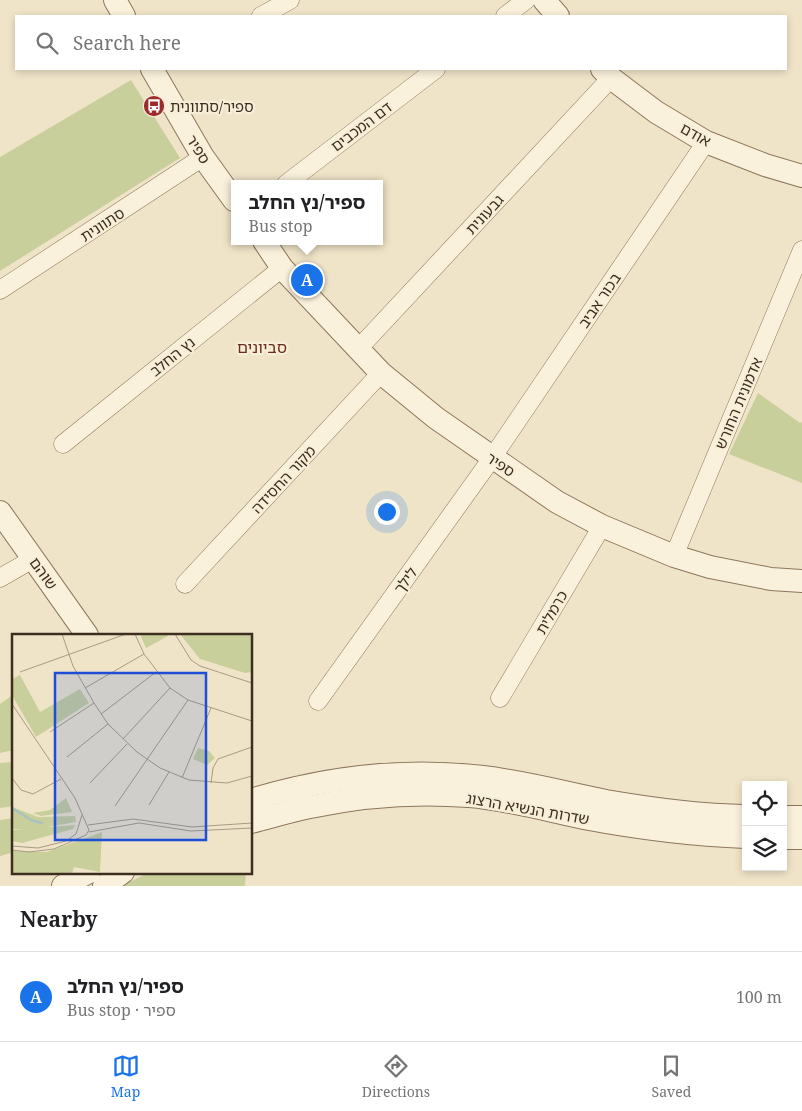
<!DOCTYPE html>
<meta charset="utf-8">
<style>
body{margin:0;font-family:"Noto Serif","Noto Sans Hebrew",serif;background:#f2f2f2;color:#202124}
.controls{position:absolute;right:15px;bottom:15px;display:grid;overflow:hidden;border-radius:0px;box-shadow:0 2px 8px #0003}
.controls button{width:45px;height:45px;display:grid;place-items:center;padding:0;border:0;border-bottom:1px solid #e0e0e0;background:#fff;color:#202124;font:25px sans-serif}
.you{position:absolute;left:386px;top:511px;width:18px;height:18px;margin:-12px;border:4px solid #fff;border-radius:50%;background:#1a73e8;box-shadow:0 0 0 8px #1a73e833}
.badge{display:grid;place-items:center;width:32px;height:32px;border-radius:50%;background:#1a73e8;color:#fff;font-size:16px;font-weight:700}
.pin{position:absolute;translate:-50% -50%;border:2px solid #fff;box-shadow:0 1px 5px #0006}
.popup{position:absolute;left:231px;top:180px;width:152px;height:65px;box-sizing:border-box;display:grid;place-content:center;border-radius:0px;background:#fff;filter:drop-shadow(0 1px 4px #0005);font-size:16px;white-space:nowrap;color:#757577}
.popup b{font-size:19px;color:#202124}
.popup::after{content:'';position:absolute;left:50%;top:100%;margin-left:-10px;border:10px solid transparent;border-top-color:#fff}
.list{margin:0;padding:0;list-style:none}
h2{display:flex;justify-content:space-between;align-items:center;height:65px;margin:0;padding:0 20px;font-size:21px}
h2 small{font-size:16px;font-weight:400;color:#757577}
.list li{display:grid;grid-template-columns:32px 1fr auto;gap:15px;align-items:center;box-sizing:border-box;height:90px;padding:0 20px;border-top:1px solid #e0e0e0}
.list b{display:block;font-size:19px;white-space:nowrap}
.list p{margin:0;font-size:16px;white-space:nowrap;color:#757577}
.list em{font-size:16px;font-style:normal;color:#757577}
.icon{flex:none;width:28px;height:28px;fill:none;stroke:currentColor;stroke-width:2;stroke-linecap:round;stroke-linejoin:round}
.map{position:relative;flex:none;width:802px;height:886px;overflow:hidden}
.search{position:absolute;background:#fff;box-shadow:0 2px 8px #0003;left:15px;right:15px;top:15px;height:55px;display:flex;align-items:center;gap:12px;box-sizing:border-box;padding:0 18px;border-radius:0px;color:#757577;font-size:19px}
.sheet{height:155px;background:#fff}
nav{display:flex;justify-content:space-around;align-items:center;box-sizing:border-box;height:70px;border-top:1px solid #e0e0e0;background:#fff;font-size:14px;color:#757577}
nav a{display:grid;justify-items:center;gap:2px}
nav .on{color:#1a73e8}
.map>svg:first-child{display:block}
.green{fill:#c9cf9b}
.lines{fill:none;stroke-linecap:round;stroke-linejoin:round}
.minor-casing{stroke:#8d765c;stroke-width:19}
.tertiary-casing{stroke:#8d765c;stroke-width:24}
.minor{stroke:#faf1dc;stroke-width:18}
.tertiary{stroke:#faf1dc;stroke-width:22}
.labels{text-anchor:middle;dominant-baseline:central;stroke-width:4.5;stroke-linejoin:round;paint-order:stroke}
.poi-label{font-size:15px;fill:#3d2e20;stroke:#f7eed8;text-anchor:start}
.street-label{font-size:15px;fill:#3d2e20;stroke:#f7eed8}
.neighbourhood-label{font-size:16px;fill:#6b2e1e;stroke:#f7eed8}
.inset-river{fill:none;stroke:#a9c4bc;stroke-width:2.5}
.inset-road{fill:none;stroke:#a89b85;stroke-width:1}
.view{fill:#1d4ed8;fill-opacity:0.15;stroke:#1d4ed8;stroke-width:2.5}
.inset-edge{fill:none;stroke:#3d2e20;stroke-width:2.5}
</style>
<div class="map">
<svg width="802" height="886" viewBox="0 0 802 886">
<rect width="100%" height="100%" fill="#f0e4c8"/>
<!-- green -->
<g class="green">
<polygon points="131,80 180,158 0,271 0,157"/>
<polygon points="758,393 800,423 802,422 802,483 729,454"/>
<polygon points="14,694 14,750 0,753 0,704"/>
<polygon points="14,762 14,806 0,808 0,763"/>
<polygon points="14,818 14,852 0,856 0,820"/>
<polygon points="150,872 246,872 245,886 121,886"/>
</g>
<g class="lines">
<!-- minor casing -->
<g class="minor-casing">
<g id="minor">
<polyline points="261,16 290,0"/>
<polyline points="505,16 526,0"/>
<polyline points="286,184 436,69"/>
<polyline points="0,290 203,157"/>
<polyline points="358,349 611,78"/>
<polyline points="63,444 282,268"/>
<polyline points="674,556 802,250"/>
<polyline points="0,578 33,559"/>
<polyline points="185,584 381,373"/>
<polyline points="500,698 602,526"/>
<polyline points="318,701 492,458 706,142"/>
</g>
</g>
<!-- tertiary casing -->
<g class="tertiary-casing">
<g id="tertiary">
<polyline points="115,0 124,16"/>
<polyline points="544,0 558,16"/>
<polyline points="152,69 203,157 234,200"/>
<polyline points="602,69 611,78 656,112 706,142 765,165 802,176"/>
<polyline points="264,241 282,268 381,373 436,418 557,502 602,526 674,556 710,567 771,579 802,581"/>
<polyline points="0,512 87,635"/>
<path d="M251,800C326,777 406,768 483,777C525,782 566,793 606,801C652,809 699,815 746,816"/>
<polyline points="783,817 802,817"/>
<path d="M251,822C271,817 290,811 310,807C361,796 417,792 469,796C507,799 546,810 584,818C637,828 691,835 746,837"/>
<polyline points="783,838 802,838"/>
<polyline points="63,886 89,872"/>
<polyline points="104,886 123,872"/>
</g>
</g>
<!-- minor -->
<use href="#minor" class="minor"/>
<!-- tertiary -->
<use href="#tertiary" class="tertiary"/>
</g>
<!-- icons -->
<defs>
<g id="bus-disc" transform="scale(1.125)"><circle r="9.5" fill="#9e2a2b" stroke="#f7eed8"/><path d="M-5-6H5V4H4V6H2V4H-2V6H-4V4H-5ZM-3.5-4V0h7V-4ZM-3.5 1.2v1.5H-2V1.2ZM2 1.2v1.5H3.5V1.2Z" fill="#fff"/></g>
</defs>
<g fill-rule="evenodd">
<use href="#bus-disc" x="154" y="106"/>
</g>
<g class="labels">
<!-- poi labels -->
<g class="poi-label">
<text x="170" y="106">ספיר/סתוונית</text>
</g>
<!-- street labels -->
<g class="street-label">
<text transform="translate(361 126) rotate(-37)">דם המכבים</text>
<text transform="translate(696 134) rotate(29)">אודם</text>
<text transform="translate(199 149) rotate(58)">ספיר</text>
<text transform="translate(484 214) rotate(-47)">גבעונית</text>
<text transform="translate(102 224) rotate(-33)">סתוונית</text>
<text transform="translate(599 300) rotate(-56)">בכור אביב</text>
<text transform="translate(172 356) rotate(-39)">נץ החלב</text>
<text transform="translate(738 403) rotate(-67)">אדמונית החורש</text>
<text transform="translate(501 464) rotate(34)">ספיר</text>
<text transform="translate(283 479) rotate(-47)">מקור החסידה</text>
<text transform="translate(44 573) rotate(54)">שוהם</text>
<text transform="translate(405 580) rotate(-54)">לילך</text>
<text transform="translate(551 612) rotate(-60)">כרמלית</text>
<text transform="translate(528 808) rotate(10)">שדרות הנשיא הרצוג</text>
</g>
<!-- neighbourhood labels -->
<g class="neighbourhood-label">
<text x="262" y="347">סביונים</text>
</g>
</g>
<!-- overview -->
<g transform="translate(12 634)">
<rect width="240" height="240" fill="#f0e4c8"/>
<path d="M128,0H154L156,2L134,14ZM168,0H240V38L233,39L188,25ZM8,41L28,78L68,55L77,69L24,103L0,61V45ZM186,114L197,117L203,124L195,131L181,125ZM54,164L60,178L29,182L21,179L38,176ZM0,173L26,183L63,182L64,188L24,195H0ZM64,191L61,195L10,209L0,207V196ZM90,198L88,238L62,233L60,240H0V217L35,218Z" fill="#c9cf9b"/>
<path class="inset-river" d="M0,174L21,187L31,189"/>
<path class="inset-road" d="M50,0L61,32L82,69L96,90L125,118L148,134L177,146L215,149L240,142M123,0L132,20L158,54L176,66L240,87M163,0L179,26L188,32L240,49M8,38L114,0M73,54L132,20M0,70L63,164L77,196L74,201L42,215L17,218L0,216M89,80L144,38M38,98L82,69M111,105L158,54M55,123L96,90M0,144L9,156L21,160L49,145M170,144L199,74M78,149L115,110M199,149L201,134L206,125L240,113M137,171L157,138M103,172L176,66M76,191L121,185L180,193L240,189M77,198L127,189L179,197L240,194M0,212L26,214L54,207L64,200L70,181"/>
<path class="view" d="M43,39H194V206H43Z"/>
<rect width="240" height="240" class="inset-edge"/>
</g>
</svg>
<div class="controls">
<button><svg class="icon" aria-label="locate" viewBox="0 0 24 24"><circle cx="12" cy="12" r="6"/><path d="M12 2v4M12 18v4M2 12h4M18 12h4"/></svg></button>
<button><svg class="icon" aria-label="layers" viewBox="0 0 24 24"><path d="M12 4l9 5-9 5-9-5zM3 14l9 5 9-5"/></svg></button>
</div>
<div class="you"></div>
<div class="pin badge" style="left:307px;top:280px">A</div>
<div class="popup"><b>ספיר/נץ החלב</b>Bus stop</div>
<div class="search"><svg class="icon" aria-label="search" viewBox="0 0 24 24"><circle cx="10" cy="10" r="6"/><path d="M15 15l6 6"/></svg>Search here</div>
</div>
<section class="sheet">
<h2>Nearby<small></small></h2>
<ul class="list">
<li><span class="badge">A</span><div><b>ספיר/נץ החלב</b><p>Bus stop · ספיר</p></div><em>100 m</em></li>
</ul>
</section>
<nav>
<a class="on"><svg class="icon" aria-label="map" viewBox="0 0 24 24"><path d="M3 6l6-2 6 2 6-2v14l-6 2-6-2-6 2zM9 4v14M15 6v14"/></svg>Map</a>
<a><svg class="icon" aria-label="directions" viewBox="0 0 24 24"><path d="M12 3l9 9-9 9-9-9zM9 14v-3h6M13 9l2 2-2 2"/></svg>Directions</a>
<a><svg class="icon" aria-label="saved" viewBox="0 0 24 24"><path d="M7 4h10v16l-5-4-5 4z"/></svg>Saved</a>
</nav>
